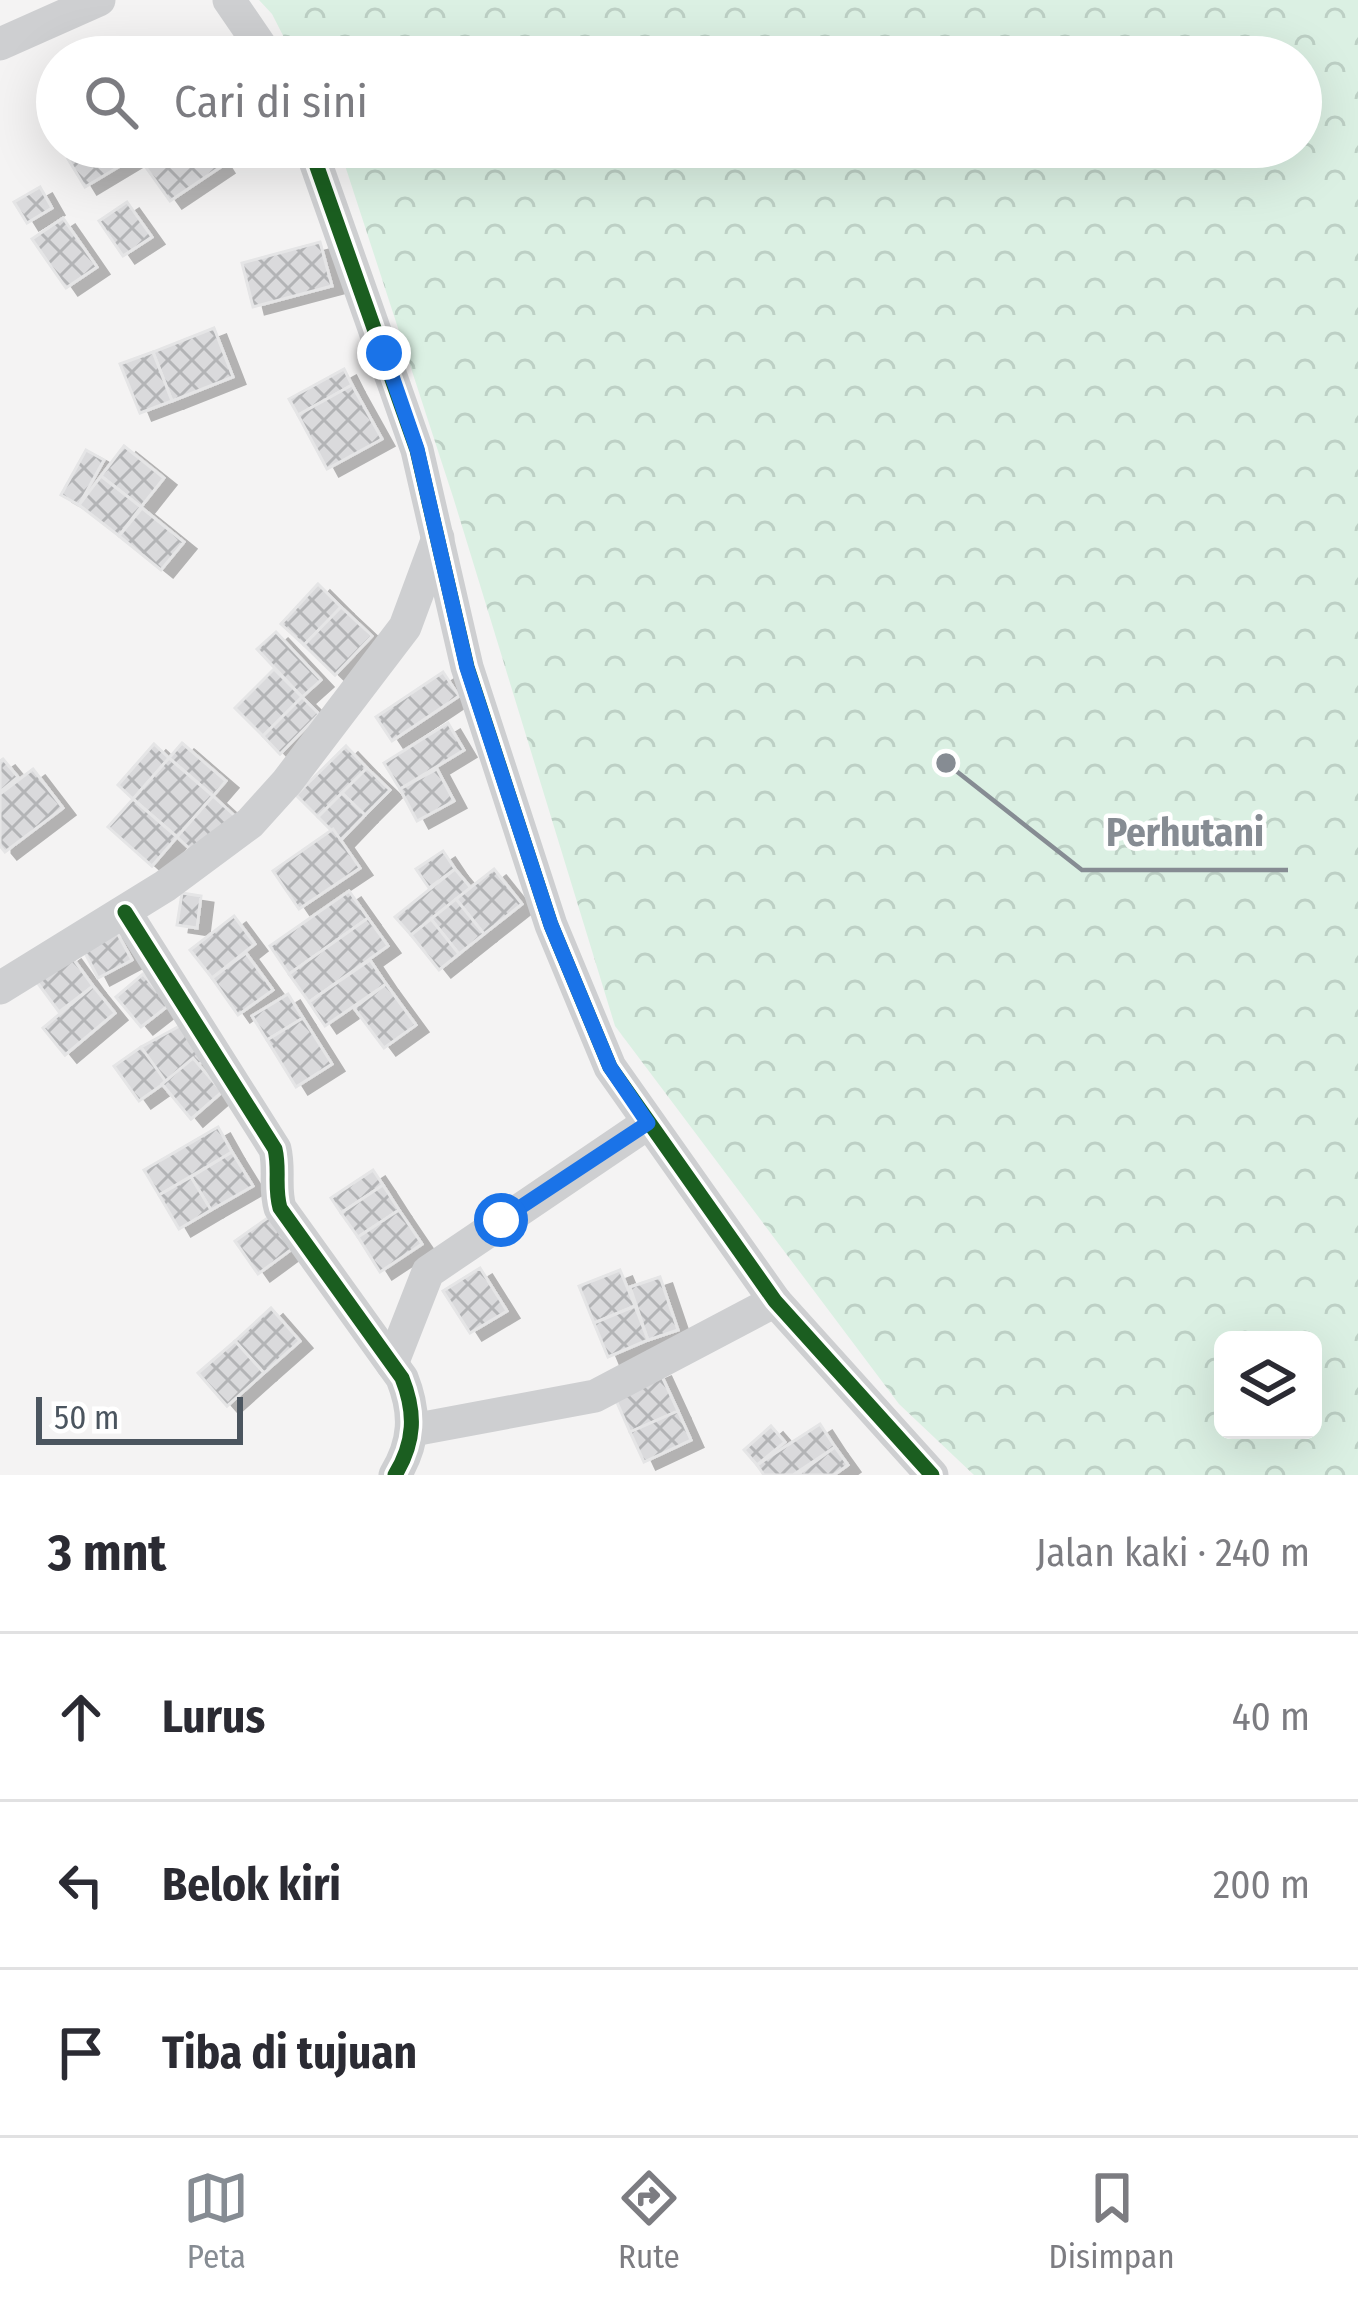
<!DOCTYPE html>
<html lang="id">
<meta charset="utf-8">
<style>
body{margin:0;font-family:"Fira Sans Condensed",sans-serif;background:#f2f2f3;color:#2b2b33}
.controls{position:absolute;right:36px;bottom:36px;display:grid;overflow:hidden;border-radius:18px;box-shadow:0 12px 48px #0002}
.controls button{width:108px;height:108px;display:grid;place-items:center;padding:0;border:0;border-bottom:3px solid #e1e1e2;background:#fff;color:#2b2b33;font:60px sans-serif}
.scale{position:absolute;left:36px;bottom:30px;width:207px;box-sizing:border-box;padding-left:12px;border:6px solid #4b555f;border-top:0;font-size:33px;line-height:42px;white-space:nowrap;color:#4b555f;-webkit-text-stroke:9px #fff;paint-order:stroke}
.stop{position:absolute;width:36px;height:36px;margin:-27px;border:9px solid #1a73e8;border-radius:50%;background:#fff}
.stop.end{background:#1a73e8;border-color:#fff;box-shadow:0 3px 12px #0008}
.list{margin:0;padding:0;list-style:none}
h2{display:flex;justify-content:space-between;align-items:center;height:156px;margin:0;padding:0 48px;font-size:51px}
h2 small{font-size:39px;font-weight:400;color:#7c7c81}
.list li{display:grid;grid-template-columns:78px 1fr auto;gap:36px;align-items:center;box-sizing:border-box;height:168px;padding:0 48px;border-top:3px solid #e1e1e2}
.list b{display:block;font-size:45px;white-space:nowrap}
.list em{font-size:39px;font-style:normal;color:#7c7c81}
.icon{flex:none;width:66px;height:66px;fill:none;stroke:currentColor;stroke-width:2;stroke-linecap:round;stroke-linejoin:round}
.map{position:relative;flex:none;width:1358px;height:1475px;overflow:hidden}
.search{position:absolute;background:#fff;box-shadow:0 12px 48px #0002;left:36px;right:36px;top:36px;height:132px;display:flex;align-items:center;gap:30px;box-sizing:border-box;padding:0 42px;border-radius:66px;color:#7c7c81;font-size:45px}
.sheet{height:660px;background:#fff}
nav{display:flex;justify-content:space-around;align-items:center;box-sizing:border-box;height:168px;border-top:3px solid #e1e1e2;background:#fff;font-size:33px;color:#7c7c81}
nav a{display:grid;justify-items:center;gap:6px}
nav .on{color:#868c93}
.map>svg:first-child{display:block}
.forest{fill:url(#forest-crowns);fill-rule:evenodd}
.building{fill:url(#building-cross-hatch);stroke:#e5e5e6;stroke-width:3;filter:url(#shadow)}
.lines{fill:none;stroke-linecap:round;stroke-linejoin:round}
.street{stroke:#cecfd1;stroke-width:33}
.cycleway-casing{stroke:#fff;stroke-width:22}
.cycleway{stroke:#1b5e20;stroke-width:15}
.route{stroke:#1a73e8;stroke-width:15}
.leader{fill:none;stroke:#868c93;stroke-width:4.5}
.callout-dot{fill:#868c93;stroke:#fff;stroke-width:4.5}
.callout-label{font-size:39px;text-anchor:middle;font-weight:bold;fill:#868c93;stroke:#fff;stroke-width:9;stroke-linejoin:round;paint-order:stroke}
</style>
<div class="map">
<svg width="1358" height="1475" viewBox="0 0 1358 1475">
<defs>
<pattern id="forest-crowns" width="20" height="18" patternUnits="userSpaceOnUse" patternTransform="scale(3)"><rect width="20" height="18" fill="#dbf0e3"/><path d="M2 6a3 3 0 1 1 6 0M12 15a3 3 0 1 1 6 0" fill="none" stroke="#bdd0c5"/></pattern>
<pattern id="building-cross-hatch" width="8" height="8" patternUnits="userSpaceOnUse" patternTransform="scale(3)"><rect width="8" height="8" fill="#dadadc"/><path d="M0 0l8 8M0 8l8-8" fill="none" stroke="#b3b4b6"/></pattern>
<filter id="shadow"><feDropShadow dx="12" dy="7" stdDeviation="0" flood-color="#0004"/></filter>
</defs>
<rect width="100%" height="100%" fill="#f4f3f3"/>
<!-- forest -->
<path class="forest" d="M259,0H1358V1475H974L899,1404L615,1026L454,500L339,147H1301V57H294L272,14ZM1223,1340H1313V1430H1223Z"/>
<!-- building -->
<g class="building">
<polygon points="88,147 143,147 145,151 85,187 68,159"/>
<polygon points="174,147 210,147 222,166 170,201 145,166"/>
<polygon points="40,187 52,208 27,223 14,202"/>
<polygon points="127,202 152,237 123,256 99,221"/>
<polygon points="63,218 97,267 66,288 32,239"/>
<polygon points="320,242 332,286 253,307 242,263"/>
<polygon points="214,328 233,377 172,401 153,352"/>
<polygon points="153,352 172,401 140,413 120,364"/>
<polygon points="344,369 352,385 298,415 289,399"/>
<polygon points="352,385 382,439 327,469 298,415"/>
<polygon points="124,446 164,478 141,507 101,476"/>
<polygon points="86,450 104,460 79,505 61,495"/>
<polygon points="101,476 141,507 119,536 79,505"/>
<polygon points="142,508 184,542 161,570 119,536"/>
<polygon points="318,584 341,607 304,645 281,624"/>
<polygon points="341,607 372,636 335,675 304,645"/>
<polygon points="276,632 321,680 302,697 257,649"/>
<polygon points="274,669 302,697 263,736 235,708"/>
<polygon points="443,672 459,696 392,741 376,717"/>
<polygon points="302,697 319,714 280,754 263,736"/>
<polygon points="448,723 464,750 400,789 384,763"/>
<polygon points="182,743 226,781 213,796 169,758"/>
<polygon points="154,744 169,758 133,799 118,785"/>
<polygon points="346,746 367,768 318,817 296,795"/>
<polygon points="169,758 213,796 177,837 133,799"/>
<polygon points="3,759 18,777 0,792 0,761"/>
<polygon points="367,768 390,790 365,815 342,793"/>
<polygon points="33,769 63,808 5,852 0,846 0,794"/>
<polygon points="437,769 454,801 417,821 400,789"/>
<polygon points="342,793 365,815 341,840 318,817"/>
<polygon points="213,796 236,817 200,858 177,837"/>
<polygon points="133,799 177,837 152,866 108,827"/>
<polygon points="333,829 360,868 299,909 273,871"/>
<polygon points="443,851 455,869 429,888 416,869"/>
<polygon points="455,869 471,888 411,935 395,917"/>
<polygon points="494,869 522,904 484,934 456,899"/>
<polygon points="349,891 368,918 289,974 270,946"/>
<polygon points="182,893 201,896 197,928 177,925"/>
<polygon points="456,899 484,934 459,954 431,919"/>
<polygon points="234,916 255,944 212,978 190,950"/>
<polygon points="368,918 388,946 309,1002 289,974"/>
<polygon points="431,919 459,954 439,970 411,935"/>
<polygon points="115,929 132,960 98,978 82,947"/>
<polygon points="69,953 93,986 59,1012 34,978"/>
<polygon points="246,953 273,990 238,1015 212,978"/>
<polygon points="370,960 386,984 325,1026 309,1002"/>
<polygon points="143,974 169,1005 141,1027 116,997"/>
<polygon points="386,984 416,1025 384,1048 354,1008"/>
<polygon points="93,986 115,1013 65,1055 43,1028"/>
<polygon points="288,994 303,1018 267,1040 252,1016"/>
<polygon points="303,1018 332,1064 296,1087 267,1040"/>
<polygon points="187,1022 208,1059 162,1084 141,1047"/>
<polygon points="141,1047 166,1082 139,1101 114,1066"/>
<polygon points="193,1058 222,1092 191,1119 162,1084"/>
<polygon points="218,1127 232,1152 159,1195 144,1170"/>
<polygon points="232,1152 253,1186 211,1210 191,1177"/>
<polygon points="373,1170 383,1185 341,1213 331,1198"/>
<polygon points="191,1177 211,1210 179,1229 159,1195"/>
<polygon points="383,1185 399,1210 358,1237 341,1213"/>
<polygon points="399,1210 422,1244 380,1272 358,1237"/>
<polygon points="269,1217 292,1249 258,1274 235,1241"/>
<polygon points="480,1268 507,1311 470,1333 443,1291"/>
<polygon points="620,1270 635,1306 594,1323 579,1286"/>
<polygon points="660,1277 678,1330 648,1340 630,1287"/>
<polygon points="635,1306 648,1340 608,1357 594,1323"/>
<polygon points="271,1308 300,1341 264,1373 235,1341"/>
<polygon points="235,1341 264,1373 227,1406 198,1373"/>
<polygon points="659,1370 678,1411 630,1432 612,1391"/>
<polygon points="678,1411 691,1440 644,1462 630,1432"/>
<polygon points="820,1424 835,1447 793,1475 764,1475 757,1465"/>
<polygon points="771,1426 785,1442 757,1465 744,1450"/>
<polygon points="835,1447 848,1465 834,1475 797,1475"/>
</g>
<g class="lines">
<!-- street -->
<g class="street">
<polyline points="229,0 268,57"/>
<polyline points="0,44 99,0"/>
<polyline points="310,147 417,450 467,667 551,925 610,1067 775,1301 932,1475"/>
<path d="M125,912L275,1149C280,1170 274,1187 280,1208L402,1378C416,1413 415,1442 395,1475"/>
<polyline points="0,988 165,886 250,823 287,782 405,627 438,538"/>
<polyline points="392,1364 428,1272 648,1123"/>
<polyline points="413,1430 595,1396 775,1301"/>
</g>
<!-- cycleway casing -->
<g class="cycleway-casing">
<g id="cycleway">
<polyline points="310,147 417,450 467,667 551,925 610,1067 775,1301 932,1475"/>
<path d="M125,912L275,1149C280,1170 274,1187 280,1208L402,1378C416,1413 415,1442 395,1475"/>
</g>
</g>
<!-- cycleway -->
<use href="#cycleway" class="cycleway"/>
</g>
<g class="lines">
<!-- route -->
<polyline class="route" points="384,353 417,449 467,668 551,925 610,1067 648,1123 501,1220"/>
</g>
<!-- callouts -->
<path class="leader" d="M946 763L1082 870H1288"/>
<circle class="callout-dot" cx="946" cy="763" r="12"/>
<g class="callout-label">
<text x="1185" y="846">Perhutani</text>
</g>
</svg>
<div class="controls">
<button><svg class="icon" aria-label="layers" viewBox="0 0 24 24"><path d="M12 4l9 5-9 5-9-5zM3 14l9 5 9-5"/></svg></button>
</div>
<div class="scale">50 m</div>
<div class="stop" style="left:501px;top:1220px"></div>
<div class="stop end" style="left:384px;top:353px"></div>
<div class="search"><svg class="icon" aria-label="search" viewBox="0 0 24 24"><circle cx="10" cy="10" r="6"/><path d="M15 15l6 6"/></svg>Cari di sini</div>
</div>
<section class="sheet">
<h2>3 mnt<small>Jalan kaki · 240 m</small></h2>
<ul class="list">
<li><svg class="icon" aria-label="ahead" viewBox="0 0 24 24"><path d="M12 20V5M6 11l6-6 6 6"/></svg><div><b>Lurus</b></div><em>40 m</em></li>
<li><svg class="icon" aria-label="left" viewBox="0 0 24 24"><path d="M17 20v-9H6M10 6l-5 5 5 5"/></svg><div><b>Belok kiri</b></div><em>200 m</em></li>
<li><svg class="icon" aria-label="arrive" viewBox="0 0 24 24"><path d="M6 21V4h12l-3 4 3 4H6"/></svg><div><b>Tiba di tujuan</b></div></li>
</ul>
</section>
<nav>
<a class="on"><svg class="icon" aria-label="map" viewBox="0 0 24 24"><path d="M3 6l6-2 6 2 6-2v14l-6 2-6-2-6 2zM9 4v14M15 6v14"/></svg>Peta</a>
<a><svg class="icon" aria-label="directions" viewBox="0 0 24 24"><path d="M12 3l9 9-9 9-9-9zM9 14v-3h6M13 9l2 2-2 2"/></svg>Rute</a>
<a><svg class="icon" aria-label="saved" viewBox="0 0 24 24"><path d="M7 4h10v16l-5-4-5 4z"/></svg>Disimpan</a>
</nav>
